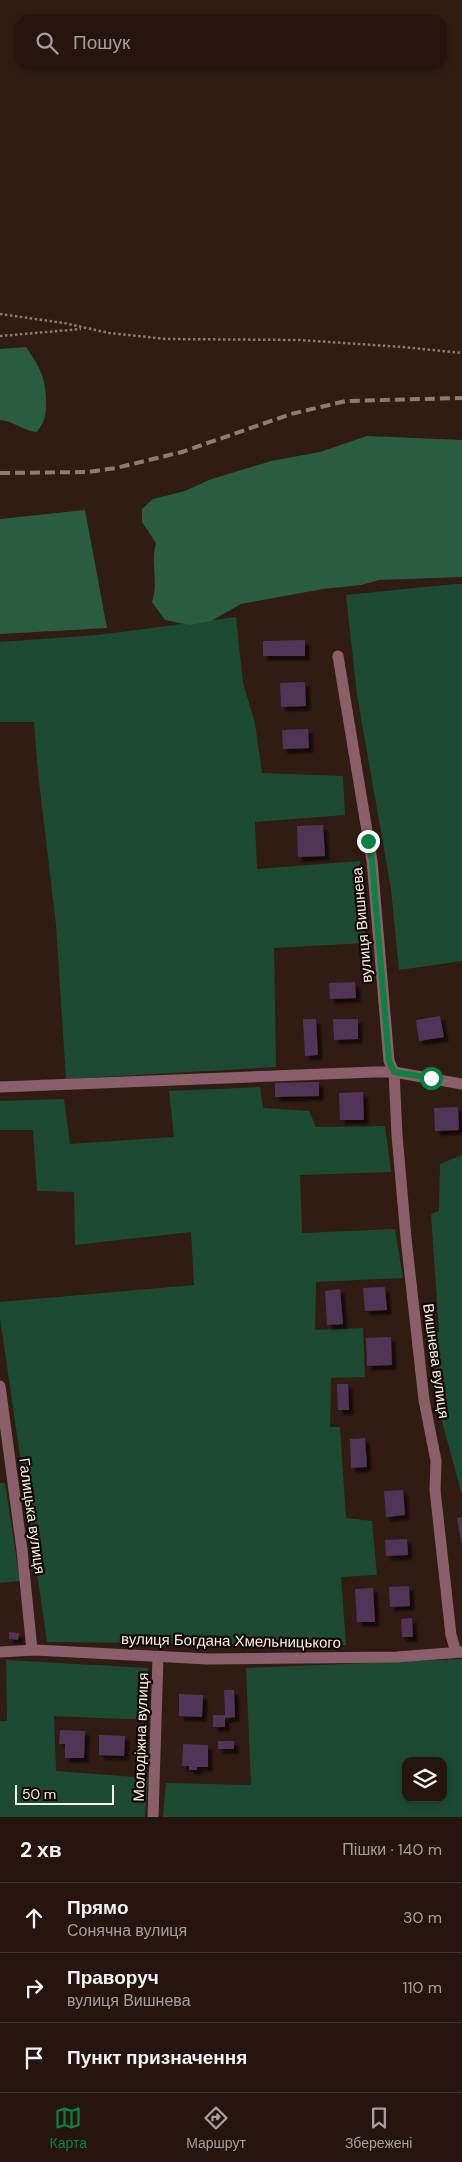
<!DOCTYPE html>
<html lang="uk">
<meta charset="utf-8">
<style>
body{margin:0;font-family:"DM Sans",sans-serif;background:#2d1e17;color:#f1f3f6}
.controls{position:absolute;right:15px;bottom:15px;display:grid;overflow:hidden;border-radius:10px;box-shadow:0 2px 8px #0003}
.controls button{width:45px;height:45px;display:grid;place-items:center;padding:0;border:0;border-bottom:1px solid #42342e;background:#25150e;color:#f1f3f6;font:25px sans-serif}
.scale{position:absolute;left:15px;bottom:12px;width:99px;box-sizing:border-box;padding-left:5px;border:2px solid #fcede7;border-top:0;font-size:14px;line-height:18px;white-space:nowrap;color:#fcede7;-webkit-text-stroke:4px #120906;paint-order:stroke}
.stop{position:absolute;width:15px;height:15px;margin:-11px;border:4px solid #0b8043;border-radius:50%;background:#fff}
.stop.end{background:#0b8043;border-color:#fff;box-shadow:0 1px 5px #0008}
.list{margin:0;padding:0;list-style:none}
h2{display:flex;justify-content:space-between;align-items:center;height:65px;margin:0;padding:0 20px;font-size:21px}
h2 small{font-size:16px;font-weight:400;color:#a39f9e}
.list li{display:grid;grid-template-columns:32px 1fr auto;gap:15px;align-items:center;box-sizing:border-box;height:70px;padding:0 20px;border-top:1px solid #42342e}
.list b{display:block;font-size:19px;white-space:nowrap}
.list p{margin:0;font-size:16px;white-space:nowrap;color:#a39f9e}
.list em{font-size:16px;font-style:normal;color:#a39f9e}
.icon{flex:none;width:28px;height:28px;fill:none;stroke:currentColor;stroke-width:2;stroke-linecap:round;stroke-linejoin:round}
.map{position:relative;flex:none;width:462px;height:1817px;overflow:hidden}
.search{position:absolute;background:#25150e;box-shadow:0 2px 8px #0003;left:15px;right:15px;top:15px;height:55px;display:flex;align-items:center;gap:12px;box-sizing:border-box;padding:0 18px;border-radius:15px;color:#a39f9e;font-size:19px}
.sheet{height:275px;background:#25150e}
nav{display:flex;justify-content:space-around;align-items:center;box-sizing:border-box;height:70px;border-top:1px solid #42342e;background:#25150e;font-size:14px;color:#a39f9e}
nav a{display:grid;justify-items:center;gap:2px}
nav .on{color:#0b8043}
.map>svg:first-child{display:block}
.green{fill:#1d4a32;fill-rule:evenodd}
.forest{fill:#2a5c41}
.building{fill:#513459;filter:url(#shadow)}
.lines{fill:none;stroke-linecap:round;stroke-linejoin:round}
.path{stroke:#8c7a72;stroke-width:2.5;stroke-dasharray:2.5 2.5;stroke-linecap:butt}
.street{stroke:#8b5f6a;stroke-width:11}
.rail{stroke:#8e7c74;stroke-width:4;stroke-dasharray:10 5;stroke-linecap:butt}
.route{stroke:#0b8043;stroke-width:6}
.labels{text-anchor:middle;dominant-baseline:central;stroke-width:4.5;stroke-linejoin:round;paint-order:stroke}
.street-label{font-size:15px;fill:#fcede7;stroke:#120906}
</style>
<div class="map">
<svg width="462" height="1817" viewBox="0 0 462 1817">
<defs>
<filter id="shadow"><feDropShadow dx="4.5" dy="4.5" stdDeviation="1" flood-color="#0009"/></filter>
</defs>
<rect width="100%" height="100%" fill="#311c13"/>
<!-- green -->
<g class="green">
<polygon points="454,584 462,584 462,961 399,970 391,889 357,695 346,595"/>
<polygon points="236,617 243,683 255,723 262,773 343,776 345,815 255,822 257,869 360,861 366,943 274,948 276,1067 66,1079 56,925 38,773 34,722 0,722 0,642 98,635"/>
<polygon points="260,1087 263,1108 309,1111 316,1127 385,1126 391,1172 300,1175 302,1233 395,1229 403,1278 316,1282 315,1330 363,1328 365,1377 331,1378 330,1427 340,1427 346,1518 372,1521 377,1575 341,1577 346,1645 47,1642 0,1318 0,1302 194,1285 191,1232 75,1245 74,1192 37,1191 33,1130 0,1130 0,1101 64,1099 70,1144 174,1137 169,1091"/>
<polygon points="462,1155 462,1495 441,1418 430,1333 439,1332 431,1214 439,1211 440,1164"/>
<polygon points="0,1483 5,1483 20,1581 0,1583"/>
<path d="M462,1659V1817H163L166,1783L251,1785L246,1668ZM406,1761H443V1798H406Z"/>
<polygon points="6,1660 148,1668 148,1720 54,1716 56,1771 148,1778 145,1817 0,1817 0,1721 7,1721"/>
</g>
<!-- forest -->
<g class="forest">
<path d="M26,347C40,368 46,377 46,402C46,415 45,421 37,432C23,431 14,421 0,420V349Z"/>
<path d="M367,436L462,440V577L379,580L361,585L323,589L241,604L211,621L190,625L165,620L152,602C159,582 150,563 156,543L142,522V509L153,499L185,491L209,480L271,461L320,452Z"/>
<polygon points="85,510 107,628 0,634 0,519"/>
</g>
<!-- building -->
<g class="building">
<polygon points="305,640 305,656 263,656 263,641"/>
<polygon points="305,682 306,706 281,707 280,683"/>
<polygon points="308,729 309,748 283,749 282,730"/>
<polygon points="323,825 325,856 298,857 297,826"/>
<polygon points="355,982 356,998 330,999 329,983"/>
<polygon points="440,1016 444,1037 419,1041 416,1020"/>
<polygon points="303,1019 316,1019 318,1055 305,1056"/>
<polygon points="333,1019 358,1019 358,1039 334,1040"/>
<polygon points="319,1082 319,1096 275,1097 275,1083"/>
<polygon points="363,1092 364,1120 340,1120 339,1093"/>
<polygon points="458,1107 459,1130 435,1131 434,1108"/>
<polygon points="385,1287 387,1310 365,1311 363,1288"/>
<polygon points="340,1289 343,1324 327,1325 325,1291"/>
<polygon points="391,1337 392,1365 367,1366 366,1338"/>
<polygon points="337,1384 348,1384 349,1410 338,1410"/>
<polygon points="365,1438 367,1467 351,1468 350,1439"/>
<polygon points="403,1490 405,1515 386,1517 384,1491"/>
<polygon points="462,1517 462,1542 461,1542 457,1518"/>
<polygon points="407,1539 408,1555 386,1556 385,1540"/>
<polygon points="409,1586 410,1606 390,1607 389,1587"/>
<polygon points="373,1588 375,1622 357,1622 355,1589"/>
<polygon points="412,1618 413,1637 402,1637 401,1619"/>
<polygon points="9,1632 19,1633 18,1640 9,1639"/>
<polygon points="224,1690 234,1690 235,1717 225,1718 225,1727 213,1727 213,1715 225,1715"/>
<polygon points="179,1694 203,1695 202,1717 179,1716"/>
<polygon points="60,1730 85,1731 84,1758 65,1758 65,1744 59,1744"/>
<polygon points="99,1735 125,1736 124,1756 99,1755"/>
<rect x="218" y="1741" width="16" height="8"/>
<polygon points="183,1744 208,1745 208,1767 197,1767 197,1770 189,1770 189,1766 182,1766"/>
</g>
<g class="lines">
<!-- path -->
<g class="path">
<polyline points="0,314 64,323 109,333 166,339 299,340 403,347 462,353"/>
<polyline points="0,336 81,329"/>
</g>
<!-- street -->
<g class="street">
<polyline points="338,656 372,861 389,1061 394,1072 397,1135 406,1238 424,1400 436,1461 435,1490 451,1635 456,1652"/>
<polyline points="0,1087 374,1072 394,1072 462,1084"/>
<polyline points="0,1386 22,1550 32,1650"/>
<polyline points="0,1652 35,1650 208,1659 397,1657 462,1652"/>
<polyline points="153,1817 158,1657"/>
</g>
<!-- rail -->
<polyline class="rail" points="0,473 88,472 116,468 182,452 291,414 346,401 462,398"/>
</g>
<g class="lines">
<!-- route -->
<polyline class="route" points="368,841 372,861 389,1061 394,1072 431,1078"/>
</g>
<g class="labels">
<!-- street labels -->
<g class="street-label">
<text transform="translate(362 925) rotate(-95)">вулиця Вишнева</text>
<text transform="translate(436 1361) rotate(82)">Вишнева вулиця</text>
<text transform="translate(32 1516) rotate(82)">Галицька вулиця</text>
<text transform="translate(231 1641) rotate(1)">вулиця Богдана Хмельницького</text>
<text transform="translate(141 1737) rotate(-88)">Молодіжна вулиця</text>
</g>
</g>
</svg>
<div class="controls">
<button><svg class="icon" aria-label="layers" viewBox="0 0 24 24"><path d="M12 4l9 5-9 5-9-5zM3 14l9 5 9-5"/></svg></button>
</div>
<div class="scale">50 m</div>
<div class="stop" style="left:431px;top:1078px"></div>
<div class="stop end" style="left:368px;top:841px"></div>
<div class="search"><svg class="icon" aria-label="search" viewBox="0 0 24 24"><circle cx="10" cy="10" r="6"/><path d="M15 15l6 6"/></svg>Пошук</div>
</div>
<section class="sheet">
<h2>2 хв<small>Пішки · 140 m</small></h2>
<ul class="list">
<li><svg class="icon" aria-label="ahead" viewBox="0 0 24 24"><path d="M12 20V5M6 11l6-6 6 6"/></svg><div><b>Прямо</b><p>Сонячна вулиця</p></div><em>30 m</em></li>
<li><svg class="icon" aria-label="right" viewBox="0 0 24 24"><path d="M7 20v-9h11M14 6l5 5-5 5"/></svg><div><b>Праворуч</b><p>вулиця Вишнева</p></div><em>110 m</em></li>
<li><svg class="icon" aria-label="arrive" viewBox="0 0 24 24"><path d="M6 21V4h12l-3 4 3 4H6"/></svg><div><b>Пункт призначення</b></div></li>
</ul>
</section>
<nav>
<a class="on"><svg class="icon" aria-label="map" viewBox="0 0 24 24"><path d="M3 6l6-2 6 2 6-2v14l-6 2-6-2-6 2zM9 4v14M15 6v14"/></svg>Карта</a>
<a><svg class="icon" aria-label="directions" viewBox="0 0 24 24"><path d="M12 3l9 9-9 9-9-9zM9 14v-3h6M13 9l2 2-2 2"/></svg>Маршрут</a>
<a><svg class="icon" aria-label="saved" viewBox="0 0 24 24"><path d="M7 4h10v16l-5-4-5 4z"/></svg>Збережені</a>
</nav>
